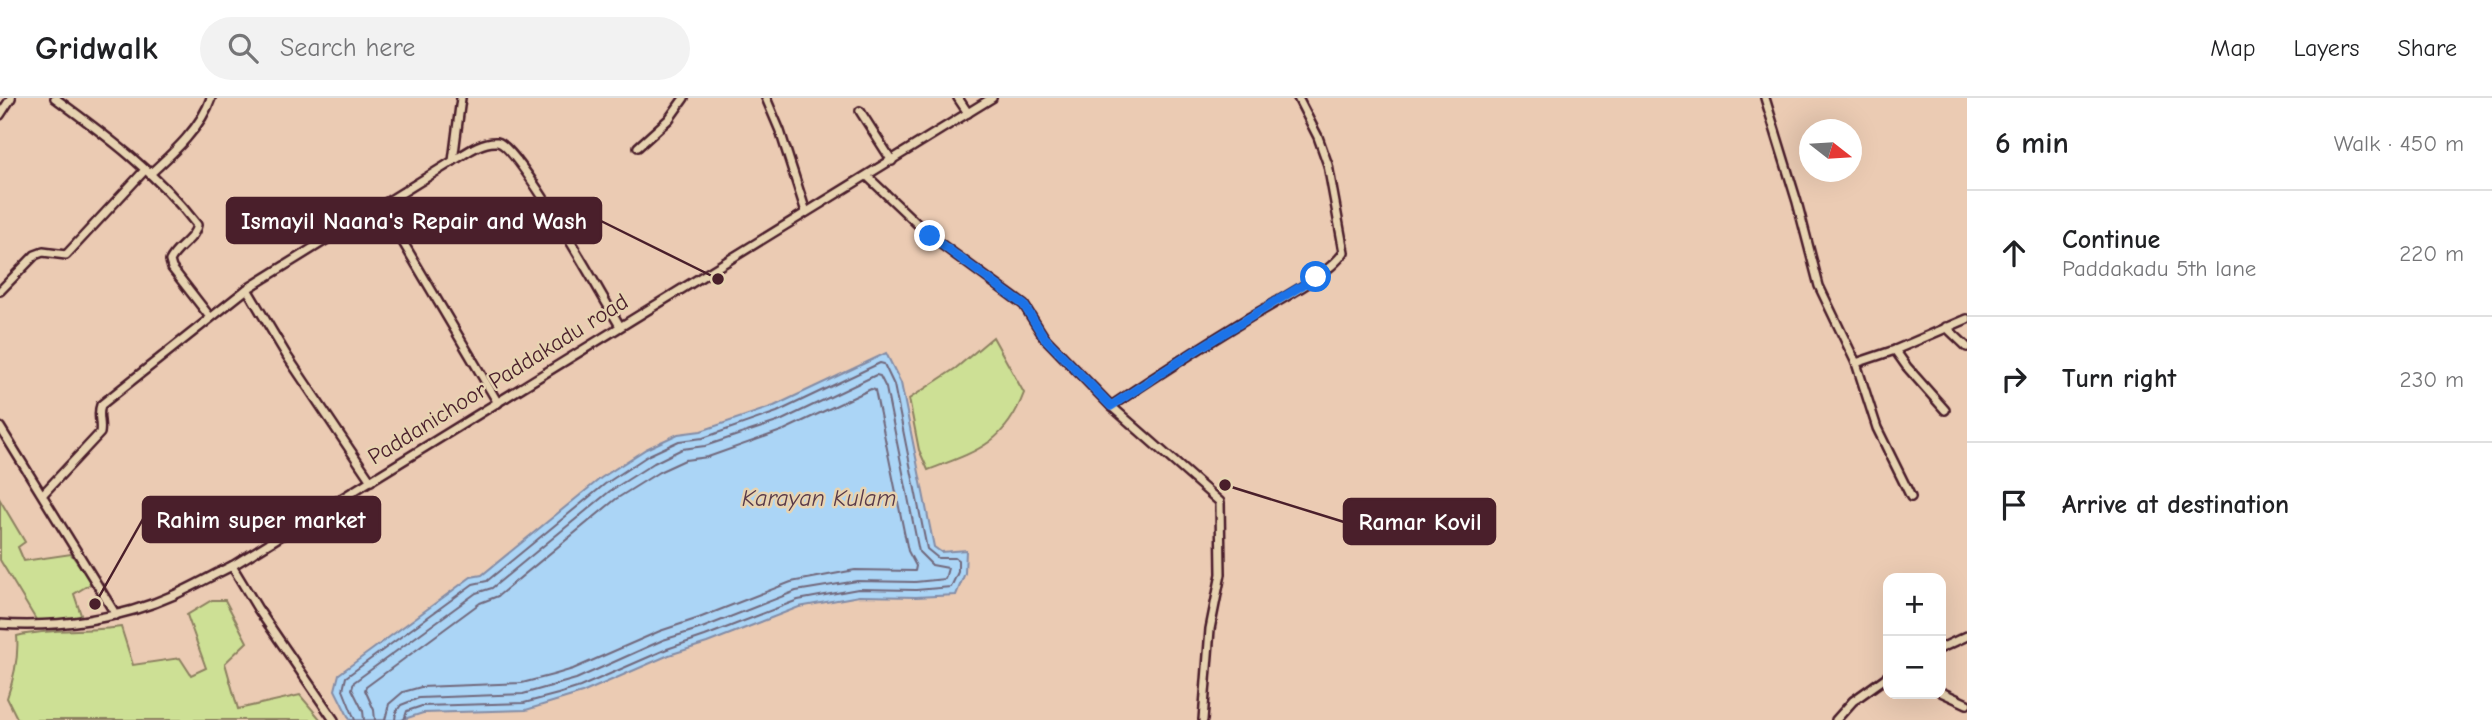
<!DOCTYPE html>
<meta charset="utf-8">
<style>
body{margin:0;font-family:"Comic Neue",sans-serif;background:#f2f2f2;color:#202124}
.controls{position:absolute;right:21px;bottom:21px;display:grid;overflow:hidden;border-radius:14px;box-shadow:0 7px 28px #0002}
.controls button{width:63px;height:63px;display:grid;place-items:center;padding:0;border:0;border-bottom:2px solid #e0e0e0;background:#fff;color:#202124;font:35px sans-serif}
.compass{position:absolute;left:1799px;top:21px;width:63px;height:63px;border-radius:50%;background:#fff;box-shadow:0 7px 28px #0002;rotate:107deg}
.stop{position:absolute;width:21px;height:21px;margin:-16px;border:5px solid #1a73e8;border-radius:50%;background:#fff}
.stop.end{background:#1a73e8;border-color:#fff;box-shadow:0 2px 7px #0008}
.list{margin:0;padding:0;list-style:none}
h2{display:flex;justify-content:space-between;align-items:center;height:91px;margin:0;padding:0 28px;font-size:30px}
h2 small{font-size:23px;font-weight:400;color:#757577}
.list li{display:grid;grid-template-columns:46px 1fr auto;gap:21px;align-items:center;box-sizing:border-box;height:126px;padding:0 28px;border-top:2px solid #e0e0e0}
.list b{display:block;font-size:26px;white-space:nowrap}
.list p{margin:0;font-size:23px;white-space:nowrap;color:#757577}
.list em{font-size:23px;font-style:normal;color:#757577}
.icon{flex:none;width:38px;height:38px;fill:none;stroke:currentColor;stroke-width:2;stroke-linecap:round;stroke-linejoin:round}
.map{position:relative;flex:none;width:1967px;height:622px;overflow:hidden}
header{display:flex;align-items:center;gap:42px;box-sizing:border-box;height:98px;padding:0 35px;background:#fff;border-bottom:2px solid #e0e0e0}
header strong{font-size:33px}
nav{display:flex;gap:38px;margin-inline-start:auto;font-size:24px}
.search{width:490px;height:63px;background:#f2f2f2;display:flex;align-items:center;gap:18px;box-sizing:border-box;padding:0 24px;border-radius:38px;color:#757577;font-size:26px}
main{display:flex}
aside{flex:1;background:#fff}
.map>svg:first-child{display:block}
.green{fill:#cde095;stroke:#8c8060;stroke-width:2}
.water{fill:#abd5f6;stroke:#848ca5;stroke-width:2}
.lines{fill:none;stroke-linecap:round;stroke-linejoin:round}
.shore{stroke:#71687c;stroke-width:2}
.street-casing{stroke:#4a1f2b;stroke-width:12}
.street{stroke:#e7d3b1;stroke-width:7}
.route{stroke:#1a73e8;stroke-width:9}
.labels{text-anchor:middle;dominant-baseline:central;stroke-width:5;stroke-linejoin:round;paint-order:stroke}
.street-label{font-size:23px;fill:#4a1f2b;stroke:#e7d3b1}
.water-label{font-size:24px;font-style:italic;fill:#593a49;stroke:#e7d3b1}
.leader{fill:none;stroke:#4a1f2b;stroke-width:2.5}
.callout-dot{fill:#4a1f2b;stroke:#e7d3b1;stroke-width:2.5}
.callout{fill:#4a1f2b;stroke:#4a1f2b;stroke-width:2.5}
.callout-label{font-size:24px;text-anchor:middle;font-weight:bold;fill:#fff}
</style>
<header>
<strong>Gridwalk</strong>
<div class="search"><svg class="icon" aria-label="search" viewBox="0 0 24 24"><circle cx="10" cy="10" r="6"/><path d="M15 15l6 6"/></svg>Search here</div>
<nav><a>Map</a><a>Layers</a><a>Share</a></nav>
</header>
<main>
<div class="map">
<svg width="1967" height="622" viewBox="0 0 1967 622">
<rect width="100%" height="100%" fill="#ebcbb3"/>
<filter id="ink" filterUnits="userSpaceOnUse"><feTurbulence type="fractalNoise" baseFrequency=".0143" numOctaves="2"/><feDisplacementMap in="SourceGraphic" scale="14" xChannelSelector="R" yChannelSelector="G"/><feConvolveMatrix kernelMatrix="1 2 1 2 8 2 1 2 1" color-interpolation-filters="sRGB"/></filter>
<g filter="url(#ink)">
<!-- green -->
<g class="green">
<path d="M993,239L1024,295C1005,346 975,354 928,372L919,352L909,301L956,270Z"/>
<polygon points="0,402 25,444 18,449 24,463 71,456 92,485 74,496 82,520 38,525 0,462"/>
<path d="M212,502H225L247,544L225,565L238,611L300,597L321,622H18L7,600C14,580 19,559 17,538C51,530 87,534 121,529L133,567L180,560L191,577L206,570L187,517Z"/>
</g>
<!-- water -->
<polygon class="water" points="886,255 901,285 934,449 941,454 966,452 965,475 956,497 916,499 859,498 799,509 707,545 669,557 582,595 526,612 423,615 401,622 350,622 335,592 339,576 471,479 482,477 601,380 646,351 678,336 701,333 774,308"/>
<g class="lines">
<!-- shore -->
<g class="shore">
<polyline points="355,622 343,592 346,579 473,486 487,483 605,386 649,357 679,343 703,340 777,314 880,265 884,266 894,287 927,451 938,460 955,460 958,462 958,474 951,489 916,492 858,491 798,502 705,538 667,551 580,589 558,596 524,605 422,608 407,613 404,622"/>
<polyline points="364,622 363,613 352,591 354,584 476,495 492,490 610,393 654,365 682,351 705,348 780,323 876,277 880,278 886,290 919,454 932,467 948,470 945,481 915,484 857,483 796,493 702,530 663,542 576,581 523,596 419,600 401,607 396,614 395,622"/>
<polyline points="375,622 374,612 365,592 366,589 480,505 498,498 616,401 659,374 685,362 708,359 784,332 871,291 875,292 908,453 916,468 915,473 855,472 791,484 699,520 660,533 573,571 553,577 522,585 421,589 403,594 389,606 385,622"/>
</g>
<!-- street casing -->
<g class="street-casing">
<g id="street">
<path d="M55,0C107,38 158,76 197,127C194,143 176,149 170,163L172,170L210,219"/>
<polyline points="766,0 780,33 806,114"/>
<polyline points="958,0 968,15"/>
<polyline points="1765,0 1797,104 1819,188 1856,265 1895,252 1967,221"/>
<polyline points="860,13 892,63"/>
<polyline points="0,17 11,0"/>
<polyline points="638,49 669,21 684,0"/>
<path d="M453,63C466,55 481,43 497,44C518,46 604,202 620,228"/>
<path d="M150,76C173,55 201,30 211,0"/>
<polyline points="867,78 930,138 1024,207 1044,239 1111,308 1220,404 1221,476 1210,531 1203,622"/>
<polyline points="381,107 498,305"/>
<polyline points="247,191 287,258 371,383"/>
<polyline points="0,193 35,157 43,154 66,157 145,72"/>
<polyline points="1946,229 1967,249"/>
<polyline points="1895,252 1907,269 1945,312"/>
<polyline points="1856,265 1877,330 1911,399"/>
<path d="M1111,308C1156,278 1201,249 1247,221C1274,205 1328,178 1344,154L1328,67L1318,39L1298,0"/>
<polyline points="0,329 116,517"/>
<path d="M43,396L100,335C102,324 97,317 101,307L247,191L453,63L461,0"/>
<polyline points="232,468 258,511 334,622"/>
<path d="M0,526C58,530 121,521 174,497C194,488 213,477 232,468L992,0"/>
<polyline points="1941,550 1967,538"/>
<polyline points="1941,594 1967,606"/>
<polyline points="1836,622 1853,603 1888,578"/>
</g>
</g>
<!-- street -->
<use href="#street" class="street"/>
</g>
</g>
<g class="lines" filter="url(#ink)">
<!-- route -->
<polyline class="route" points="930,138 1024,207 1044,239 1111,308 1195,253 1316,179"/>
</g>
<g class="labels">
<!-- street labels -->
<g class="street-label">
<text transform="translate(498 281) rotate(-32)">Paddanichoor Paddakadu road</text>
</g>
<!-- water labels -->
<g class="water-label">
<text x="819" y="400">Karayan Kulam</text>
</g>
</g>
<!-- callouts -->
<path class="leader" d="M718 181L601 123M95 506L143 421M1225 387L1344 424"/>
<g class="callout-dot">
<circle cx="718" cy="181" r="7"/>
<circle cx="95" cy="506" r="7"/>
<circle cx="1225" cy="387" r="7"/>
</g>
<g class="callout">
<rect x="227" y="100" width="374" height="45" rx="7"/>
<rect x="143" y="399" width="237" height="45" rx="7"/>
<rect x="1344" y="401" width="151" height="45" rx="7"/>
</g>
<g class="callout-label">
<text x="414" y="131">Ismayil Naana's Repair and Wash</text>
<text x="261" y="430">Rahim super market</text>
<text x="1420" y="432">Ramar Kovil</text>
</g>
</svg>
<div class="controls">
<button>+</button>
<button>−</button>
</div>
<svg class="compass" viewBox="-18 -18 36 36"><path d="M0-13l5 13h-10z" fill="#e53935"/><path d="M0 13l5-13h-10z" fill="#757577"/></svg>
<div class="stop" style="left:1316px;top:179px"></div>
<div class="stop end" style="left:930px;top:138px"></div>
</div>
<aside>
<h2>6 min<small>Walk · 450 m</small></h2>
<ul class="list">
<li><svg class="icon" aria-label="ahead" viewBox="0 0 24 24"><path d="M12 20V5M6 11l6-6 6 6"/></svg><div><b>Continue</b><p>Paddakadu 5th lane</p></div><em>220 m</em></li>
<li><svg class="icon" aria-label="right" viewBox="0 0 24 24"><path d="M7 20v-9h11M14 6l5 5-5 5"/></svg><div><b>Turn right</b></div><em>230 m</em></li>
<li><svg class="icon" aria-label="arrive" viewBox="0 0 24 24"><path d="M6 21V4h12l-3 4 3 4H6"/></svg><div><b>Arrive at destination</b></div></li>
</ul>
</aside>
</main>
